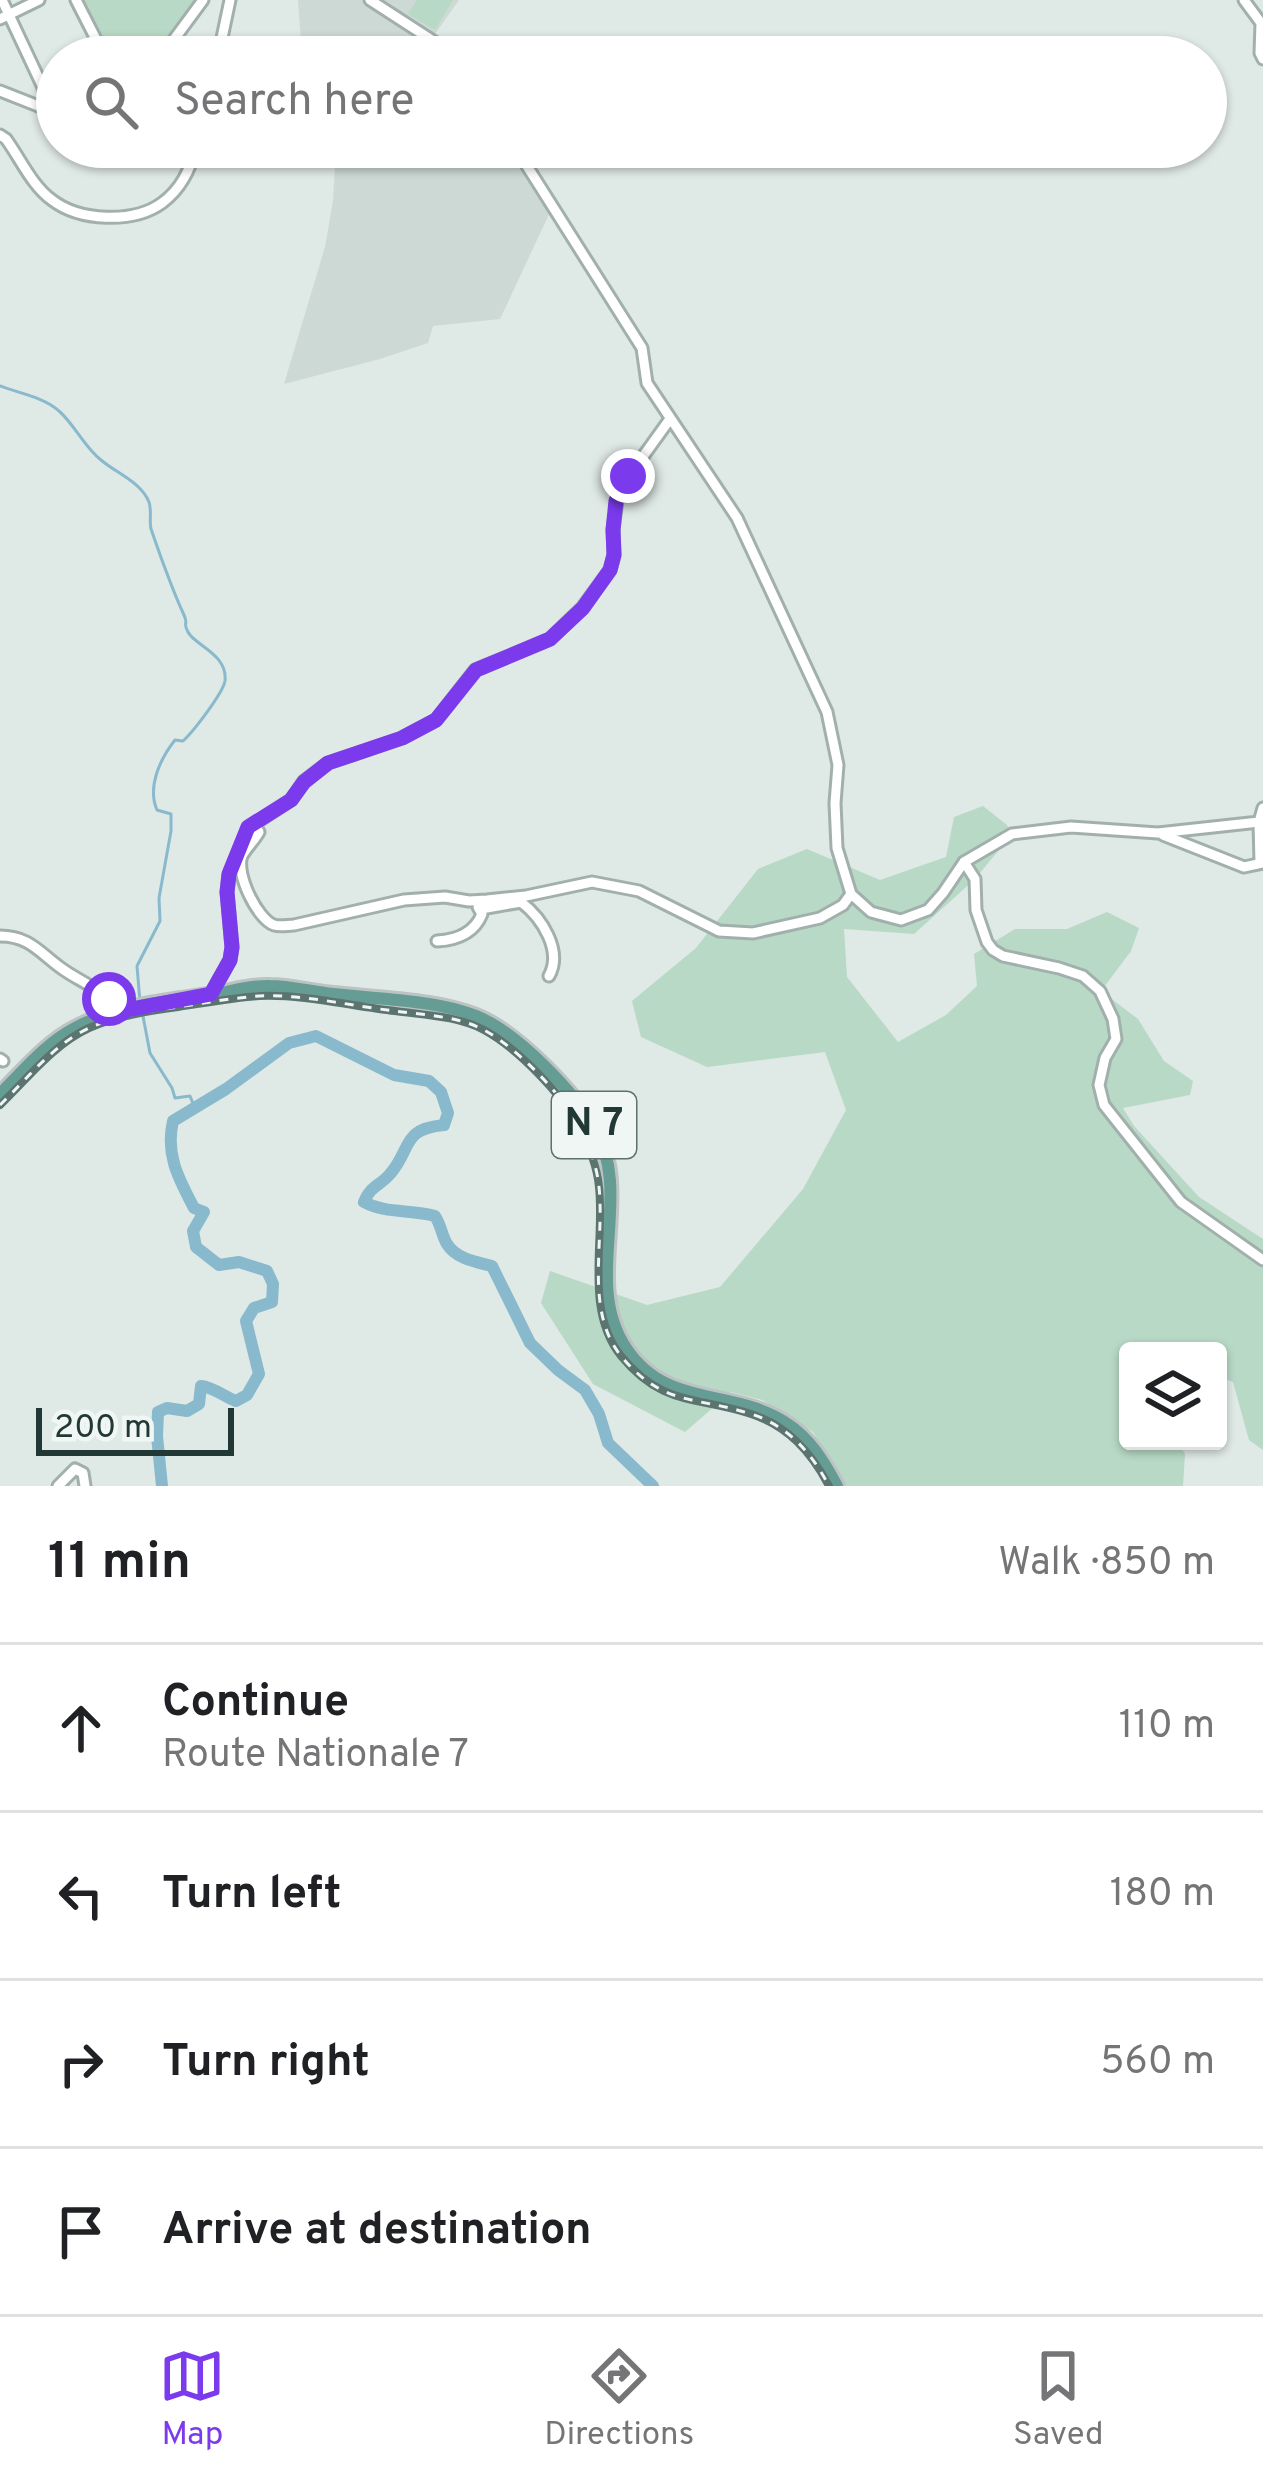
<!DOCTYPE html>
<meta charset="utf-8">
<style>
body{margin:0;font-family:Overpass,sans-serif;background:#f6f6f6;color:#202124}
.controls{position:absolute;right:36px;bottom:36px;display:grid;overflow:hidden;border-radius:12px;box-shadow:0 3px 9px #0004}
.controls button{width:108px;height:108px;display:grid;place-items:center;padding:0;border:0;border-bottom:3px solid #e0e0e0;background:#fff;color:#202124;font:60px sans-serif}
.scale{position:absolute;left:36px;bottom:30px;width:198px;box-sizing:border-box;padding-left:12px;border:6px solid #213834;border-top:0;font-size:33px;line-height:42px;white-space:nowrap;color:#213834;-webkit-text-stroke:9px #eff6f3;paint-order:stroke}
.stop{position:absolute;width:36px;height:36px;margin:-27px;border:9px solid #7c3aed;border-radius:50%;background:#fff}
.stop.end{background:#7c3aed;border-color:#fff;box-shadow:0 3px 12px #0008}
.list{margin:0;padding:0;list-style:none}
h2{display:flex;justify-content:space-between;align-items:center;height:156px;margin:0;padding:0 48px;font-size:51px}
h2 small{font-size:39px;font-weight:400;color:#757577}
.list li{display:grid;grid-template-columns:78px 1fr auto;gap:36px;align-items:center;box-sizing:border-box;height:168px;padding:0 48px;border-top:3px solid #e0e0e0}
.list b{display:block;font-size:45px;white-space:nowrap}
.list p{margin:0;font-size:39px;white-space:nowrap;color:#757577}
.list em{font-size:39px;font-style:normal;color:#757577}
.icon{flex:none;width:66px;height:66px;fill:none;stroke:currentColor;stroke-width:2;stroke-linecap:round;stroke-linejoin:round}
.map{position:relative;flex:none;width:1263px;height:1486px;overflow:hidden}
.search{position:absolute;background:#fff;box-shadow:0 3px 9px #0004;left:36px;right:36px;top:36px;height:132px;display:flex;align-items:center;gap:30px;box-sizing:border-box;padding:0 42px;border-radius:66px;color:#757577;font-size:45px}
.sheet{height:828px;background:#fff}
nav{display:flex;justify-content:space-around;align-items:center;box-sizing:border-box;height:168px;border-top:3px solid #e0e0e0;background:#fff;font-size:33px;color:#757577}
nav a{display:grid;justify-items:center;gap:6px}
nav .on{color:#7c3aed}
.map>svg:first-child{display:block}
.built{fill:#cdd9d5}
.green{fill:#b8d9c5}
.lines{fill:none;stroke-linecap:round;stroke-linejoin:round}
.stream{stroke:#89b9cc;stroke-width:3}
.river{stroke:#89b9cc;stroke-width:12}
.minor-casing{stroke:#a2b0ad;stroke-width:15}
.major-casing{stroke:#bcc3c2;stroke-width:18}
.minor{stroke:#fff;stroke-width:9}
.major{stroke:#659c94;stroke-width:12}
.rail-casing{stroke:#5b7470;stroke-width:8}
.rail{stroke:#eff6f3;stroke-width:3;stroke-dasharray:9;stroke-linecap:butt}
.route{stroke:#7c3aed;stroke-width:15}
.labels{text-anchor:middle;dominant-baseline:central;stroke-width:10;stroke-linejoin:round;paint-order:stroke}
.shield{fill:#eff6f3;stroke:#5f716d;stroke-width:3}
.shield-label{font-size:39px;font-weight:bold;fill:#213834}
</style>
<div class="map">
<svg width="1263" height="1486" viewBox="0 0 1263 1486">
<rect width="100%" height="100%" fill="#dfe9e6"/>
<!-- built -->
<g class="built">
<polygon points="298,0 459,0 430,41 454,57 302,57"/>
<polygon points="336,147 512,147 551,210 500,319 433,326 428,343 380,359 284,384 325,247 333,201"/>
</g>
<!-- green -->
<g class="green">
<polygon points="80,0 203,0 161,57 108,57"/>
<polygon points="417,0 453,0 435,30 408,14"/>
<polygon points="983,806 1007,825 1012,834 975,879 914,934 844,929 847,977 898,1042 946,1015 977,986 974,954 1015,929 1067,929 1107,912 1139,928 1131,951 1101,991 1138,1019 1164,1061 1193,1081 1190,1095 1123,1108 1134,1126 1199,1197 1263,1239 1263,1450 1249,1440 1233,1382 1218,1376 1218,1351 1128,1351 1128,1441 1177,1441 1185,1454 1183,1486 846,1486 813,1432 762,1400 731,1392 685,1432 593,1384 541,1303 550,1271 647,1305 720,1287 803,1189 846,1110 825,1052 707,1067 641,1037 632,1001 696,948 758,869 807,849 880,880 946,857 954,817"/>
</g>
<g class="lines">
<!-- stream -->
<g class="stream">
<path d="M0,386C18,393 44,397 59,411C75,425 84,447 101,460C116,473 141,482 149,502C152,511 149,521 151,529C161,558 171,587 184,615C189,626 182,621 188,632C194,645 228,654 225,681C223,693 193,732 183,741L175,740C160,759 147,787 157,810L171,814V831L159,898L160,921L137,966L140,1002"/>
<polyline points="142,1011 150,1053 172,1088 175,1098 190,1096 194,1106"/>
</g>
<!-- river -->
<path class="river" d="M162,1486L157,1436L158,1412L167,1408L187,1411L199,1404L201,1386C213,1387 225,1397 236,1401L247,1395L259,1374L246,1321L254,1308L272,1302L273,1284L267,1271L239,1262L219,1265L196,1247L193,1231L204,1212L194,1208C179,1179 165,1155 173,1121L226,1089L289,1043L316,1036L394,1075L429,1081L441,1092L448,1113L444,1125C401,1129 412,1149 390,1174C380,1186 370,1186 364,1202C386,1214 410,1209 435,1216C441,1225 442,1236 447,1244C456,1259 477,1262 492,1266L530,1343L558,1370L585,1390L599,1414L608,1443L653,1486"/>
<!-- minor casing -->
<g class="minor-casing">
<g id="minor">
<polyline points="2,0 55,113"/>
<polyline points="76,0 105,57"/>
<polyline points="370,0 458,57"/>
<polyline points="1244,0 1261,23 1260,53 1263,59"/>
<polyline points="0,19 39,0"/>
<polyline points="161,57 203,0"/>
<polyline points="218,57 230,0"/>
<polyline points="0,91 56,113"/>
<path d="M0,135L6,139C20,158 32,186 52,200C79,221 133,224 162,203C181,189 190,170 196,147"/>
<polyline points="515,147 642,348 647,383 737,518 827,712 838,765 835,803 837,848 851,894 871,912 901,920 928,910 943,893 964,862 1012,834 1071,827 1158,833 1259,822 1263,808"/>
<polyline points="1259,822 1260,863"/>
<path d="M254,824L259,832C255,840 246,848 242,856C235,873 257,919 274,925C280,927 288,925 294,925L404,900L445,897L469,901L487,900L526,896L592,882L639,891L719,931L753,933L820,918L843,905L851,894"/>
<polyline points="1163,835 1244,867 1263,863"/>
<polyline points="964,862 975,879 976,910 987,942 993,950 1003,956 1059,968 1083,976 1100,991 1113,1019 1116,1039 1105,1058 1099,1085 1104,1105 1181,1202 1263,1260"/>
<path d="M481,909L521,902C542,918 563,951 549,976"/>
<path d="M0,936C29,936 39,952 61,968C81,983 104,988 116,1012"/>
<path d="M437,941C456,940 474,934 482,914L478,907"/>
<polyline points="211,994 230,960 232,948 227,892 229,875 248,828 291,800 304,781 328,763 402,738 436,720 475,670 550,639 582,608 610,570 614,555 613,529 617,501 621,487 670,419"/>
<polyline points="0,1059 3,1061"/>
<polyline points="58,1486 75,1469 83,1473 85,1486"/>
</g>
</g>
<!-- major casing -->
<g class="major-casing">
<path id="major" d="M0,1094C23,1071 46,1043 75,1028C118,1005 168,1001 216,994C233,991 252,985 270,986C290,986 312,992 333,994C377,999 445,1000 485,1020C522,1039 573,1091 594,1127C635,1195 581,1281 626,1348C666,1409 733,1388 786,1423C810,1438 824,1462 837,1486"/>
</g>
<!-- minor -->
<use href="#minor" class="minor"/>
<!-- major -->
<use href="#major" class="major"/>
<!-- rail casing -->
<g class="rail-casing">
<path id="rail" d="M0,1105C27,1079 54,1044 89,1028C116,1016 149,1011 178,1007C205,1003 232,998 259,996C303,994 351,1006 395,1011C424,1015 458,1016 484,1030C517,1048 562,1094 579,1127C589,1146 597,1166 599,1187C605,1241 584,1310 621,1356C663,1407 696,1396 751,1414C788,1426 811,1452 829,1486"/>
</g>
<!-- rail -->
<use href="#rail" class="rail"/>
</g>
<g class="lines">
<!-- route -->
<polyline class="route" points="109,999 116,1012 211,994 230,960 232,947 227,892 229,874 248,827 291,800 304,782 328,763 402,738 436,720 476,670 550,639 583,608 610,570 614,555 613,530 616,501 628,476"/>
</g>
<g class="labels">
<!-- shield labels -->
<rect class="shield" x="552" y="1092" width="84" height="66" rx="9"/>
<g class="shield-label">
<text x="594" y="1125">N 7</text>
</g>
</g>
</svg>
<div class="controls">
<button><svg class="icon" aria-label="layers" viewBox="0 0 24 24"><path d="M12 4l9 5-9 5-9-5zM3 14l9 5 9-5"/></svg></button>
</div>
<div class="scale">200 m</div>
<div class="stop" style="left:109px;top:999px"></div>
<div class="stop end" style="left:628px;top:476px"></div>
<div class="search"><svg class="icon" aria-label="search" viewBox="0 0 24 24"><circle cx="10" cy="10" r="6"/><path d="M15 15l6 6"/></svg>Search here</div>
</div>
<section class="sheet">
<h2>11 min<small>Walk · 850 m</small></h2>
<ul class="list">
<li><svg class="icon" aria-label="ahead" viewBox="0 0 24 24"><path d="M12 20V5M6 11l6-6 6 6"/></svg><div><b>Continue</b><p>Route Nationale 7</p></div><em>110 m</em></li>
<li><svg class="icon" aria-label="left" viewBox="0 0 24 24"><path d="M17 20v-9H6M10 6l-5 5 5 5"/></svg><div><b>Turn left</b></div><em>180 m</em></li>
<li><svg class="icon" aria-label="right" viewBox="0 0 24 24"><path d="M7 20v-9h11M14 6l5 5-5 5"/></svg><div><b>Turn right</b></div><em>560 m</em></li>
<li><svg class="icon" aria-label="arrive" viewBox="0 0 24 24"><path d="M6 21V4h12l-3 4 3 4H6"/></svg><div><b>Arrive at destination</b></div></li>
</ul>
</section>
<nav>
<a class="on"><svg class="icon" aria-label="map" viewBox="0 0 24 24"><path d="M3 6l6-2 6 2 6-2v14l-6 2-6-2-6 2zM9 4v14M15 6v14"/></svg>Map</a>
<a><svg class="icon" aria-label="directions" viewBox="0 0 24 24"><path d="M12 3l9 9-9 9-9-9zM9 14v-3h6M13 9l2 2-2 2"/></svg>Directions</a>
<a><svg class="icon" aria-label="saved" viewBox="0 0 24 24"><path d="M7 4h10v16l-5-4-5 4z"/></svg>Saved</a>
</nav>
